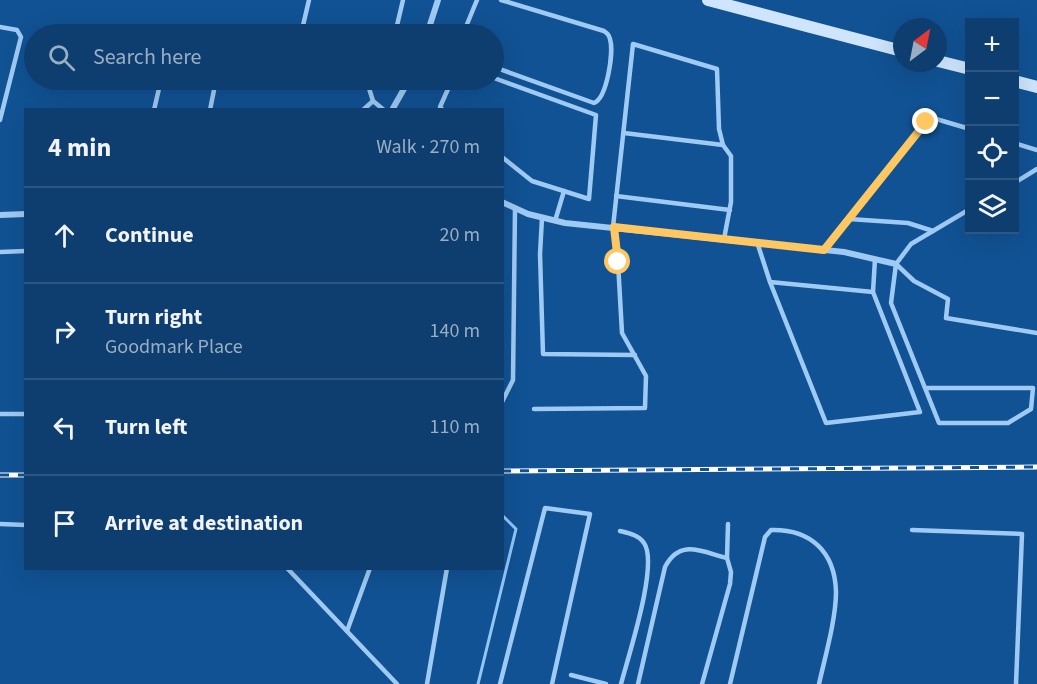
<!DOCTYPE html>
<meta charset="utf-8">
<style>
body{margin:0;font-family:"Source Sans 3",sans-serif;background:#1b4977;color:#f1f3f6}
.controls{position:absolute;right:18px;top:18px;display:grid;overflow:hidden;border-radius:0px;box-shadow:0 6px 24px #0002}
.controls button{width:54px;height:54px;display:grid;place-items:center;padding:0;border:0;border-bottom:2px solid #2d5782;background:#0d3e6f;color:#f1f3f6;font:30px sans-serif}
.compass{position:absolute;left:893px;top:18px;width:54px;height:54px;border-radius:50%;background:#0d3e6f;box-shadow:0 6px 24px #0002;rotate:32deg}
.stop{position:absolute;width:18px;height:18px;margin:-14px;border:4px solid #ffc761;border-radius:50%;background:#fff}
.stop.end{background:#ffc761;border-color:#fff;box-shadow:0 2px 6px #0008}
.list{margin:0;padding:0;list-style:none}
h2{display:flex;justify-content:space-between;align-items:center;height:78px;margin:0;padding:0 24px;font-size:26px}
h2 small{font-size:20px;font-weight:400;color:#9aaec3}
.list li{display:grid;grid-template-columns:39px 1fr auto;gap:18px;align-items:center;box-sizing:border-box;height:96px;padding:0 24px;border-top:2px solid #2d5782}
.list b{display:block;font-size:22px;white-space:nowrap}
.list p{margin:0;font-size:20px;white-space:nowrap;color:#9aaec3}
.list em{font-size:20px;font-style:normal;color:#9aaec3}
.icon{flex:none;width:33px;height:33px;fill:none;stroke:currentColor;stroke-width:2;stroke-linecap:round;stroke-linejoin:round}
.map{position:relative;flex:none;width:1037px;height:684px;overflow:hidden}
.search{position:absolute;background:#0d3e6f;box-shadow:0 6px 24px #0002;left:24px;top:24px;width:480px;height:66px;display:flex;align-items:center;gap:15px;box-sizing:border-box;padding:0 21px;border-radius:33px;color:#9aaec3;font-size:22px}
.panel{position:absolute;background:#0d3e6f;box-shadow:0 6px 24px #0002;left:24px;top:108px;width:480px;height:462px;border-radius:0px}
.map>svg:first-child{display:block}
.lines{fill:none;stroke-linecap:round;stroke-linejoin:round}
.stream{stroke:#91c6f7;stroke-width:3}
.service{stroke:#9fcaf3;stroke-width:4.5}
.minor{stroke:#9fcaf3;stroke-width:6}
.secondary{stroke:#cee5fd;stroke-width:12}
.rail-casing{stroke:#fff;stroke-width:5}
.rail{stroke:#115294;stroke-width:3;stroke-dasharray:9;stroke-linecap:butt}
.route{stroke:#ffc761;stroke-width:8}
</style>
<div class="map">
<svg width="1037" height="684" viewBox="0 0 1037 684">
<rect width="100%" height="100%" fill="#115294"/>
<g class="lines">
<!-- stream -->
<polyline class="stream" points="478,684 516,529 502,515"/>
<!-- service -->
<g class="service">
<polyline points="0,27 17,30 21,37 0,120"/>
<polyline points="429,29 451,34"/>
<polyline points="397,30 415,34"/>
<polyline points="301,34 309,0"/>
<polyline points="395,34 403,0"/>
<polyline points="463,34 477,0"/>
<path d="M494,67L594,103C607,98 614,52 610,39C609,35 608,34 604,31L501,0"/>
<polyline points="494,78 596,115 589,199 532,181 502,157"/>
<polyline points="293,80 306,80"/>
<polyline points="331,80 368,85 373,101 384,110"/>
<polyline points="154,110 161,80"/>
<polyline points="210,110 216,80"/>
<polyline points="363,110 373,101"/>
<polyline points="443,110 440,107 452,80"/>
<polyline points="624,133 723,145"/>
<polyline points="1014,143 1037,150"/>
<polyline points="1014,183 1037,169"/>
<polyline points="616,196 730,210"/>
<polyline points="542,218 540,254 543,354 635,355"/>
<polyline points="849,219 908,223 933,231"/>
<polyline points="555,221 564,191"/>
<polyline points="757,242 770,282 826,423 920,412 873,292 875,259"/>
<polyline points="824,250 926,122 936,119 970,129"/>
<polyline points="0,252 26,251"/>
<polyline points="896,264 914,281 948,299 946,318 1037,333"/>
<polyline points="770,282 873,292"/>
<polyline points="925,388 1033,388 1031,409 1008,423 939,423 891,303 896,264 911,244 970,209"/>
<polyline points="502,402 513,380 515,208"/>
<polyline points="534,409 645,408 646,376 622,333 618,262 613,227 633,44 717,69 719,129 723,145 731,156 731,202 724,239"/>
<polyline points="0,414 26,414"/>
<polyline points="0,524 26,525"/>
<polyline points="912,530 1022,534 1016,684"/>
<path d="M620,531C628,533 639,535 644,543C659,564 628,657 621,684"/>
<polyline points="727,558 728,524"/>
<polyline points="287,568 397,684"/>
<polyline points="347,631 370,568"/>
<polyline points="571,675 606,684"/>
<polyline points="427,684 447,568"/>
<polyline points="500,684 545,508 590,514 552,684"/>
<path d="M638,684L665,567C680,538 702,552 727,558L731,572L730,584L702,684"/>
<path d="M730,684L765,537L771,530C811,529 835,552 836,592C836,619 825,657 819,684"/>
</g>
<!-- minor -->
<g class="minor">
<polyline points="427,34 438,0"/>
<polyline points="392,110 409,80"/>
<polyline points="502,202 528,214 565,223 844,252 896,264"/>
<polyline points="0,215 26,214"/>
</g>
<!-- secondary -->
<g class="secondary">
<polyline points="708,0 902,51"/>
<polyline points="938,61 970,69"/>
<polyline points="1014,81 1037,87"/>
</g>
<!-- rail casing -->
<g class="rail-casing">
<g id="rail">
<polyline points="502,471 1037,467"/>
<polyline points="0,475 26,475"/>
</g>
</g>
<!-- rail -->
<use href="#rail" class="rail"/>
</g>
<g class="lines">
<!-- route -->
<polyline class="route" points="618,262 614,227 824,250 926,122"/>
</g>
</svg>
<div class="controls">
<button>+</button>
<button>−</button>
<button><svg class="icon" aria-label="locate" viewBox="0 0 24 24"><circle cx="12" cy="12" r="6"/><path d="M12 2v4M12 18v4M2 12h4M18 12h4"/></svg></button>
<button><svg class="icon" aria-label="layers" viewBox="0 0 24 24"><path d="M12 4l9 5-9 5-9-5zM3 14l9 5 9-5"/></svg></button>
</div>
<svg class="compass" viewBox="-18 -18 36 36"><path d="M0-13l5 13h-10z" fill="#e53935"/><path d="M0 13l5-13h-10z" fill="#9aaec3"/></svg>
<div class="stop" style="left:618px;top:262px"></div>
<div class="stop end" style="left:926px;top:122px"></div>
<div class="search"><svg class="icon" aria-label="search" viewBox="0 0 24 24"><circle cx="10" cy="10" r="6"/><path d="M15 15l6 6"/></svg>Search here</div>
<section class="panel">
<h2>4 min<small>Walk · 270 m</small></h2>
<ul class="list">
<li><svg class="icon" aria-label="ahead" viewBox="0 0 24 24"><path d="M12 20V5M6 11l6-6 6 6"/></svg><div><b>Continue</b></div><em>20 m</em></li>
<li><svg class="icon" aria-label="right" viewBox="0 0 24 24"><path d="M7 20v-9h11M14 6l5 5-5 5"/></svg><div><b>Turn right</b><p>Goodmark Place</p></div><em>140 m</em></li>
<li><svg class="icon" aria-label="left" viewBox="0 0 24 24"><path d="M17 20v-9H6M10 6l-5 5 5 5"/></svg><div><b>Turn left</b></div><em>110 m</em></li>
<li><svg class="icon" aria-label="arrive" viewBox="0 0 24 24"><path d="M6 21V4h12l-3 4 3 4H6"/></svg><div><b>Arrive at destination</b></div></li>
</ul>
</section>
</div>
